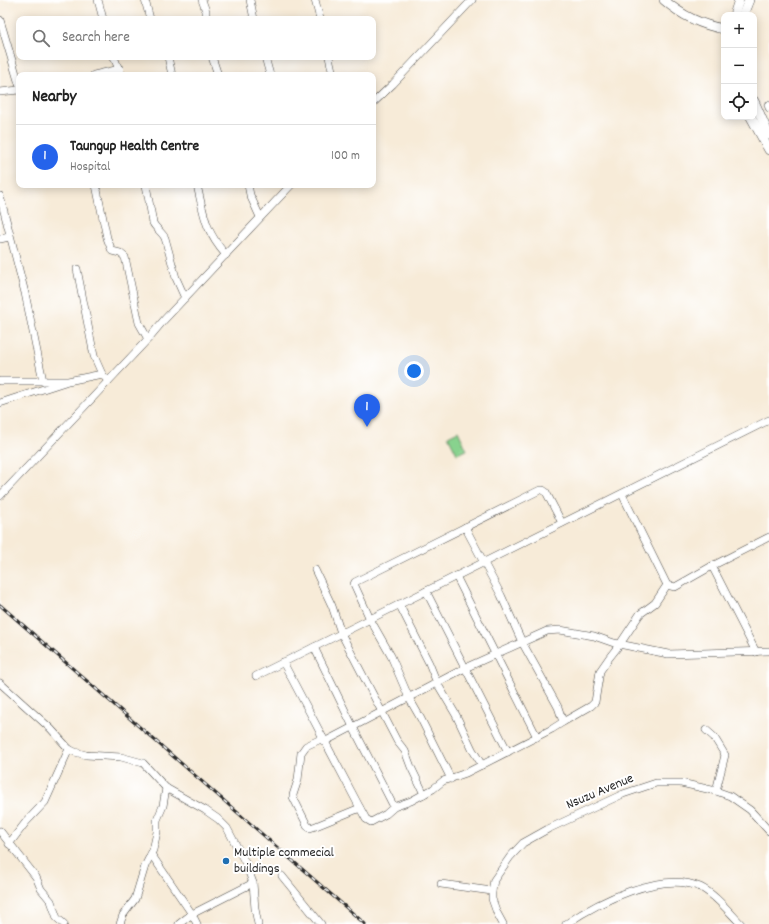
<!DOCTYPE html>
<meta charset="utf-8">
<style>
body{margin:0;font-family:Dekko,sans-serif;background:#f6f6f6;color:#222}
.controls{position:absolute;right:12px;top:12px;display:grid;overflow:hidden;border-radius:8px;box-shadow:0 2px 10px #0003}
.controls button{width:36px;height:36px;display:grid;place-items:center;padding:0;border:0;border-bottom:1px solid #e0e0e0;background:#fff;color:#222;font:20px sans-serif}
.you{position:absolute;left:414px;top:371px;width:14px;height:14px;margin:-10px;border:3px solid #fff;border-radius:50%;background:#1a73e8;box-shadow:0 0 0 6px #1a73e833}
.badge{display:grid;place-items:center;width:26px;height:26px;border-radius:50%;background:#2563eb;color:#fff;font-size:13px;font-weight:700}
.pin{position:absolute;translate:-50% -33px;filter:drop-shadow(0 1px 2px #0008)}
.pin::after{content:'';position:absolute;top:21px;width:14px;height:12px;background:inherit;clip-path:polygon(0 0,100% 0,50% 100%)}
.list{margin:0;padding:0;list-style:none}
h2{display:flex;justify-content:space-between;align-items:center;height:52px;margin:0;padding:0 16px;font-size:17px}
h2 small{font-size:13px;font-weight:400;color:#767676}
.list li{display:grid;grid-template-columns:26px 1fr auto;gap:12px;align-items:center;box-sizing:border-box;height:64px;padding:0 16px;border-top:1px solid #e0e0e0}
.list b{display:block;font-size:15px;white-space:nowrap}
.list p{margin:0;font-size:13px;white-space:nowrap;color:#767676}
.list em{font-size:13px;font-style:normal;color:#767676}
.icon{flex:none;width:22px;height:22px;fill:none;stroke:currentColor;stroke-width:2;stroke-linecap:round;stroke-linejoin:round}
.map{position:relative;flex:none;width:769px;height:924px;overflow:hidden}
.search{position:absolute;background:#fff;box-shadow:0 2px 10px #0003;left:16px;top:16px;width:360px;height:44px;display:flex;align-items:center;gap:10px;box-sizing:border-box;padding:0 14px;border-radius:8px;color:#767676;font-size:15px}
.panel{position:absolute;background:#fff;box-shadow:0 2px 10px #0003;left:16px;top:72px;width:360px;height:116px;border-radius:8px}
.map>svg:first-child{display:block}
.green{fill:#88d28e;stroke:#5a7e5c}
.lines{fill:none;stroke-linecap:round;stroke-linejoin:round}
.minor-casing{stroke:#4a4845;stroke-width:8}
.major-casing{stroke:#4a4845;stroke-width:10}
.minor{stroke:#fff;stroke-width:7}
.major{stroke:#fff;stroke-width:9}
.rail-casing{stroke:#2b2b2b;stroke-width:3}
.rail{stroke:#fff;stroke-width:1.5;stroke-dasharray:4.5;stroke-linecap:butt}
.poi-dot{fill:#1f6fb2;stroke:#fff;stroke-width:1.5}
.labels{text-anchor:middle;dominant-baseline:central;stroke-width:4;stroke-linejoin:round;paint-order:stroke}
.street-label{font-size:14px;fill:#2b2b2b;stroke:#fff}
.poi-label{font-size:14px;fill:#2b2b2b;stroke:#fff;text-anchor:start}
</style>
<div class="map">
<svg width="769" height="924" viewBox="0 0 769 924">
<rect width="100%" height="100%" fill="#fff"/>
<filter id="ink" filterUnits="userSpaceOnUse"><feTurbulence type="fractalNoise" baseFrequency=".025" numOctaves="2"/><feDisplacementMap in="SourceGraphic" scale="8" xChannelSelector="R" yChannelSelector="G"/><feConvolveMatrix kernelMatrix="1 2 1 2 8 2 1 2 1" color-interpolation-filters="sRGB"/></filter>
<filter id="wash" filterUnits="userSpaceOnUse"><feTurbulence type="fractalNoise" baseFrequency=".012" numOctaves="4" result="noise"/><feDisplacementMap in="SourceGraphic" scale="16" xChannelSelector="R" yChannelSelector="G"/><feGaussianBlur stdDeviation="0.9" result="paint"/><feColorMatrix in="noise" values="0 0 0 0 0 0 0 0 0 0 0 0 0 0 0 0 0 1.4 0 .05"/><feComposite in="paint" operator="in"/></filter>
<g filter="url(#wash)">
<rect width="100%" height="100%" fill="#f7ebd8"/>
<!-- green -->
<polygon class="green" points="458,431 467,450 457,454 448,436"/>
</g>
<g filter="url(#ink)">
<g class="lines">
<!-- minor casing -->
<g class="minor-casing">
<g id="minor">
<polyline points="98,0 103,19"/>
<polyline points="145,0 150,19"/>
<polyline points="202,0 206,11 206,19"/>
<polyline points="250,0 254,19"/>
<polyline points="315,0 320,19"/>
<polyline points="0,20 19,84"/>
<polyline points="114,57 121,75"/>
<polyline points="168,57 172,75"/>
<polyline points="212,57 218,75"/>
<polyline points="265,57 270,75"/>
<polyline points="329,57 333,75"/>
<polyline points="94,75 120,69"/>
<polyline points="0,92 19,90"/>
<polyline points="373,103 393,84 472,0"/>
<polyline points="768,105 769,108"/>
<polyline points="96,185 107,238 112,251 120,253 125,257 139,323 148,339"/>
<path d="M146,185L153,223C156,229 162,232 165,238L176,278L185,298"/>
<path d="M197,185C204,215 205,231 226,255"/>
<polyline points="248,185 250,195 260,217"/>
<polyline points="0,196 25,293 43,381"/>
<polyline points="0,239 9,237"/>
<polyline points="77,269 94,356 102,374"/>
<polyline points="0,381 68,381 102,374 108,381"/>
<polyline points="0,403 65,382"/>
<polyline points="622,494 667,585 675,587 712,566 769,537"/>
<polyline points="0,496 148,339 164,320 291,185"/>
<polyline points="712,566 756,652"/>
<polyline points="315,570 332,606 341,633 397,741 405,751 411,767 424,794"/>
<polyline points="456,576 537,737"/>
<polyline points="426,591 508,752"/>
<polyline points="399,604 429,663 437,683 456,715 472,749 482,765"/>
<polyline points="314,647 353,727 394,807"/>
<polyline points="283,662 360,808 366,819 371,822 386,814 394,807 411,801 433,789 443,781 466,773 552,729 563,722 558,707 522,642 501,595 465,527"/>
<polyline points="256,676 769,420"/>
<polyline points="0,683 51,729 69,749 75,752 86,755 121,757 143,763 166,788 205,810 218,819 227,828 246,864 253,883 255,909 258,924"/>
<polyline points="563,722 591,706 595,702 600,671 609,658 620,644 640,614 655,603 667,585"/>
<polyline points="706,730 714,737 725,755 716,791"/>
<polyline points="323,738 306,746 301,753 298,780 293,795 293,797 307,825 310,828 316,826 360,808"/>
<polyline points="324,742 465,668 547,631 560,630 594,636 614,643 668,654 769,651"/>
<polyline points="451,779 421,719 409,698 391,656 370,619 354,584 355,582 540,490 543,490 546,492 562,523"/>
<polyline points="0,831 36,877 41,889 51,901 57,918 64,924"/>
<polyline points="9,844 26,822 45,802 69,749"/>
<polyline points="151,854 192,914 197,924"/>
<polyline points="282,876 321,924"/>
<polyline points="441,884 492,891"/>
<polyline points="120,924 123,915 135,899 145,866 153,850 157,832 157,820 163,806 166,788"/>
<polyline points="179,924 192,914 253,883"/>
<polyline points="503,924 497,913 492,899 492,891 494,880 510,857 523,843 548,829 623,794 656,783 681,783 716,791 730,796 750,810 769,831"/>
<path d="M566,924C598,902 662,870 700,887C715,894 730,913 741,924"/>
</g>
</g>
<!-- major casing -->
<g class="major-casing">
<g id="major">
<path d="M664,0C681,15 701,25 724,29"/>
<polyline points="734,15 739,0"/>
<polyline points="743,15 749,0"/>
<polyline points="754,101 769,135"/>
<polyline points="751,117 769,150"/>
</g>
</g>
<!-- minor -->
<use href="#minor" class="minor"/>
<!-- major -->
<use href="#major" class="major"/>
<!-- rail casing -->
<g class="rail-casing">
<polyline id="rail" points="0,605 365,924"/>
</g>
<!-- rail -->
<use href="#rail" class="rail"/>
</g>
</g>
<!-- markers -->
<circle class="poi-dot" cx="226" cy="861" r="4"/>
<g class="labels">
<!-- street labels -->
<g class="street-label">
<text transform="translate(600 792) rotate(-23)">Nsuzu Avenue</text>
</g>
<!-- poi labels -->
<g class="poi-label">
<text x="234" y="853">Multiple commecial<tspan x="234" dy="16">buildings</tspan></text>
</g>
</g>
</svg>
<div class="controls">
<button>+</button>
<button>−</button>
<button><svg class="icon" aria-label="locate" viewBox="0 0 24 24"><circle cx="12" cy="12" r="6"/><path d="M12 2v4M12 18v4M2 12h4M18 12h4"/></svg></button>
</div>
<div class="you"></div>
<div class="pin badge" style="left:367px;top:427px">1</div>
<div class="search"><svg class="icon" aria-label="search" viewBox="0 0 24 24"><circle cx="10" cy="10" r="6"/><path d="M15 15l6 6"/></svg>Search here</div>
<section class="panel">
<h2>Nearby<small></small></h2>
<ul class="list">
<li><span class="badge">1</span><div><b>Taungup Health Centre</b><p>Hospital</p></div><em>100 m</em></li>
</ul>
</section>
</div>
